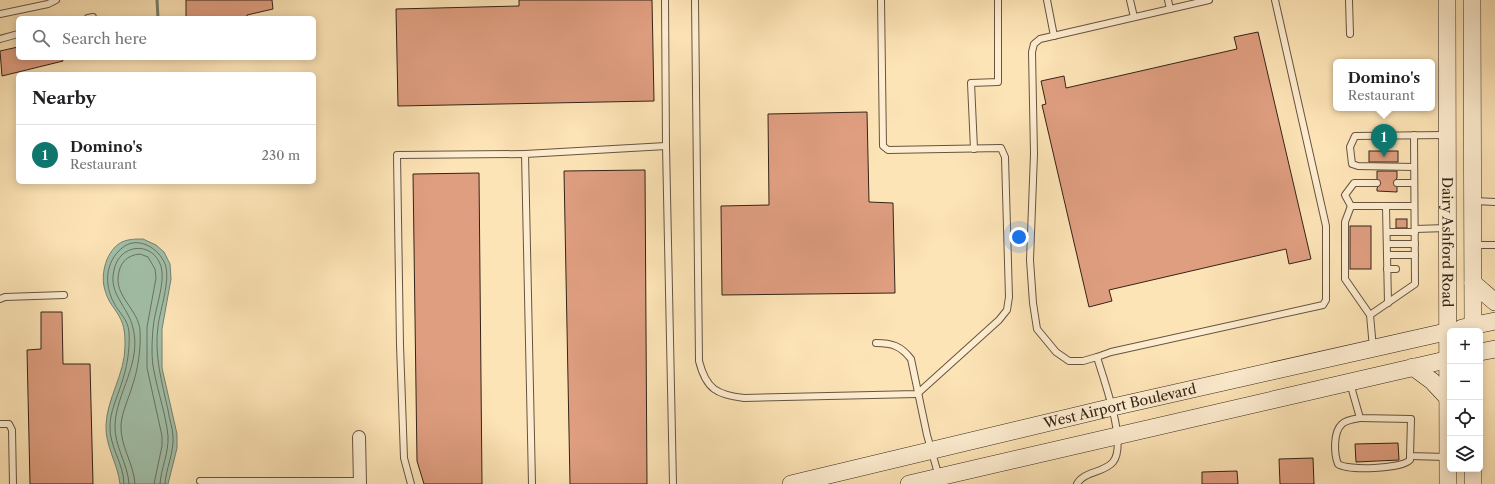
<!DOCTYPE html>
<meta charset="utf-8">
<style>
body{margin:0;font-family:"Libre Caslon Text",serif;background:#f2f2f2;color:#202124}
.controls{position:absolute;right:12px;bottom:12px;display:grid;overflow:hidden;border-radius:6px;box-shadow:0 2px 10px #0003}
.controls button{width:36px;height:36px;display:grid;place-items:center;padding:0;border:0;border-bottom:1px solid #e0e0e0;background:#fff;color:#202124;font:20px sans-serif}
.you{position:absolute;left:1019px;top:237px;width:14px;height:14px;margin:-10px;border:3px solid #fff;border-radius:50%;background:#1a73e8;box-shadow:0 0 0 6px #1a73e833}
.badge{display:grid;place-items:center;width:26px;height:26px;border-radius:50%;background:#0f766e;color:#fff;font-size:13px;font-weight:700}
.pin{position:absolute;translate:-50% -33px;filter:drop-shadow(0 1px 2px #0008)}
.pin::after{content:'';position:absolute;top:21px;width:14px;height:12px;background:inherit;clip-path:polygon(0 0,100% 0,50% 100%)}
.popup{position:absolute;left:1333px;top:59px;width:102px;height:52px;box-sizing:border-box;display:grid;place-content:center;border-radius:6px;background:#fff;filter:drop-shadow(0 1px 3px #0005);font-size:13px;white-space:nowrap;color:#757577}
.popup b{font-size:15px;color:#202124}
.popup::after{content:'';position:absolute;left:50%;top:100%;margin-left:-8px;border:8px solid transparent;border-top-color:#fff}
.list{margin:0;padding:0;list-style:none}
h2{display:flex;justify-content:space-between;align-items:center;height:52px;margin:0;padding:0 16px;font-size:17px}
h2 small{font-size:13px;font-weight:400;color:#757577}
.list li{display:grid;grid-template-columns:26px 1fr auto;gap:12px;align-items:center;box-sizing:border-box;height:60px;padding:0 16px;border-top:1px solid #e0e0e0}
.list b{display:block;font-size:15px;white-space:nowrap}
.list p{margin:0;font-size:13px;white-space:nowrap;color:#757577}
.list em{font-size:13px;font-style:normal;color:#757577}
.icon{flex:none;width:22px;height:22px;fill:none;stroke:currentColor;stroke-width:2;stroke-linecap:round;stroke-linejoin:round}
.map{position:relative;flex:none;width:1495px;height:484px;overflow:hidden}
.search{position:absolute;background:#fff;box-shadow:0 2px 10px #0003;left:16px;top:16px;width:300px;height:44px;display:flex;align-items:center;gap:10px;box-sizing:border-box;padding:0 14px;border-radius:6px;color:#757577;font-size:15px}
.panel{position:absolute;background:#fff;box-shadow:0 2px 10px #0003;left:16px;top:72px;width:300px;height:112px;border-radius:6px}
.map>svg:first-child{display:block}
.water{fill:#a1bfa8;stroke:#75816e}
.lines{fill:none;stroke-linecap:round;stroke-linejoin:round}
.shore{stroke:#6a7260;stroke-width:1}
.stream{stroke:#75816e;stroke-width:3}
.building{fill:#df9e80;stroke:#332418}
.service-casing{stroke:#665440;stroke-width:8}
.minor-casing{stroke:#665440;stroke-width:14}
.secondary-casing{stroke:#332418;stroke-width:18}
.service{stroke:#feedd0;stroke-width:6}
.minor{stroke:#feedd0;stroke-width:12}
.secondary{stroke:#feedd0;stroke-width:17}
.labels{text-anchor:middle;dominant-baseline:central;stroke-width:3;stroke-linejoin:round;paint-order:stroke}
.street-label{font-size:14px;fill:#332418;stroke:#feedd0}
</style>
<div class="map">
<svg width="1495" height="484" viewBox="0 0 1495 484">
<rect width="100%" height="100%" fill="#fde4b6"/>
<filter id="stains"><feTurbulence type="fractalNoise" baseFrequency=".005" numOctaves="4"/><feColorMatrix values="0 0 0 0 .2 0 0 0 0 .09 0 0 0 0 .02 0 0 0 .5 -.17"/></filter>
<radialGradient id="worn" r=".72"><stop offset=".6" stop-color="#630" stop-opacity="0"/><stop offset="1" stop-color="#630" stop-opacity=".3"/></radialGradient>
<!-- water -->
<path class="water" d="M143,239L156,245L164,252L170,264L171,279L162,329V368L177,434V448L168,484H120C118,464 105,446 106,425C107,398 125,374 125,346C125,336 125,326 119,316C114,307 108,302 105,290C100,275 106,250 122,242C128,239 137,239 143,239Z"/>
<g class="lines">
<!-- shore -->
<g class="shore">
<path d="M124,484C124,464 109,446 110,426C110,412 117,398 121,385C127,368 130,350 129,332C128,319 119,313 114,303C104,285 105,262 122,248C137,235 159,248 165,264C171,279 160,310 158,326C154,355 162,383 168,410C169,419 173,428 173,437C174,453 166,468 165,484"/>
<path d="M129,484C128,464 114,446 115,425C116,393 142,363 133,328C128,306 108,294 114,270C119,244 152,240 161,266C166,283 154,311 153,329C152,342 151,358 154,371C158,393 166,415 168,436C169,453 161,468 160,484"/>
<path d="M135,484C134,464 120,446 121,425C122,412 128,400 132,387C138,369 141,350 140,330C138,310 117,298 118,278C119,263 127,255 140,254L148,257L155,269L156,278L147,327V368L162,436V446L154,484"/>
</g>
<!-- stream -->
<polyline class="stream" points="157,0 158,18"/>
</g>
<!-- building -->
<g class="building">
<polygon points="186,0 272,0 273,9 247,15 247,18 186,18"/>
<polygon points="519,0 652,0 654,101 398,106 396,9 519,6"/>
<polygon points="1258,32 1311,259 1289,264 1286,249 1109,290 1112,301 1089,307 1042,105 1046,104 1041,81 1064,76 1066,88 1237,49 1234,37"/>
<polygon points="18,47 18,58 62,58 63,61 2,76 0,51"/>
<polygon points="867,112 869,202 893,203 895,293 722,295 721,206 769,205 768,114"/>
<rect x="1369" y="151" width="29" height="11"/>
<polygon points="645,170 647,484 570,484 564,171"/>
<polygon points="1377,171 1397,171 1397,178 1393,183 1397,187 1397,192 1377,191 1377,188 1381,183 1377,179"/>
<polygon points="479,173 482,484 424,484 417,461 413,174"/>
<rect x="1396" y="219" width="11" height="9"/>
<rect x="1350" y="226" width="21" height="43"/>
<polygon points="41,312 62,312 63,364 90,364 93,484 30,484 27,350 41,349"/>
<polygon points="1398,443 1399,460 1356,462 1355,444"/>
<polygon points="1313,458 1314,484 1280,484 1279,459"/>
<polygon points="1237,471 1238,484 1202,484 1202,472"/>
</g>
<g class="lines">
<!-- service casing -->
<g class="service-casing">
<g id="service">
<polyline points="665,0 666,146 673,484"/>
<path d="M695,0L699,361C706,389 717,395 744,398L917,394L999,320L1007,310L1009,297L1005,157L1001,148L888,150L883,146L881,0"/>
<polyline points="1047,0 1054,36"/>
<polyline points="1130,0 1134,17"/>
<polyline points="1168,0 1170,9"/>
<polyline points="1349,0 1350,34"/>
<polyline points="0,14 48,4 56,0"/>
<polyline points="88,18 93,17"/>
<polyline points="0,39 18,34"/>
<polyline points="974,149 971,83 998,82 998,0"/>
<polyline points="1414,167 1358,166 1352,164 1350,147 1355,136 1445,135"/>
<polyline points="1397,183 1414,183"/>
<polyline points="1475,201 1495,202"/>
<polyline points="1351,206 1345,222 1345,279 1370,315"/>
<polyline points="1351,206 1414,206"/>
<polyline points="1351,206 1345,195 1354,183 1377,183"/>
<polyline points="1386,207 1388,303"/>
<polyline points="1415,229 1447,228"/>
<polyline points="1387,232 1415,232"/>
<polyline points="1387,244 1415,244"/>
<polyline points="1473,245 1495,245"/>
<polyline points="1387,255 1415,255"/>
<polyline points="1387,269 1396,269"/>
<polyline points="0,299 5,297 64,295"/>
<path d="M876,343C892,343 901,346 911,359L927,435L939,477"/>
<polyline points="1373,348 1370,315 1415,284 1414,135"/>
<polyline points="1097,357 1111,352 1323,305 1326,300 1326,226 1275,0"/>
<polyline points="1350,383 1360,418 1411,419 1410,456 1446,457"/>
<path d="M1360,418C1354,419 1346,420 1342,424C1333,432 1334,454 1338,464C1348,471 1401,469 1410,460V456"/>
<polyline points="0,424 9,424 12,430 13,484"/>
<polyline points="200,481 360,481"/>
<polyline points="411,484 404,458 400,345 397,155 525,154"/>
<polyline points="532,484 525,154 666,146"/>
<path d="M1077,484C1084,471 1104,473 1113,462C1128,444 1103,378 1097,357L1083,361H1069L1056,352L1037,329L1033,303L1030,260L1034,154L1032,52L1034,44L1040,39L1209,0"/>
</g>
</g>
<!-- minor casing -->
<g class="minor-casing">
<polyline id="minor" points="359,437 360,484"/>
</g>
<!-- secondary casing -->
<g class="secondary-casing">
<g id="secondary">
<path id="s1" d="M1447,0L1448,484"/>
<polyline points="1472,0 1473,331"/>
<polyline points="1473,283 1495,302"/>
<polyline points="1462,328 1495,321"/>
<polyline points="1480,352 1495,349"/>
<polyline points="1413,367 1432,381 1447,397"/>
<polyline points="1473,469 1473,484"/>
<path id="s2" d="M791,484L1113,407L1450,331"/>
<polyline points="909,484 1450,359"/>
</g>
</g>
<!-- service -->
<use href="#service" class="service"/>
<!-- minor -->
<use href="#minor" class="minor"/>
<!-- secondary -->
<use href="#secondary" class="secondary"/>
</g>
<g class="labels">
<!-- street labels -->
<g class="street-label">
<text stroke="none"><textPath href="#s1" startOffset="242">Dairy Ashford Road</textPath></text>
<text stroke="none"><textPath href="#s2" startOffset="338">West Airport Boulevard</textPath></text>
</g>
</g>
<rect width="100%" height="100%" filter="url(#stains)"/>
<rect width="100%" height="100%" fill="url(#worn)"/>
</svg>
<div class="controls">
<button>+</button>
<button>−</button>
<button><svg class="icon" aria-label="locate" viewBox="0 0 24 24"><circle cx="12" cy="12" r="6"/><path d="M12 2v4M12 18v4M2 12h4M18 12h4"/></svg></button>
<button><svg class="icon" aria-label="layers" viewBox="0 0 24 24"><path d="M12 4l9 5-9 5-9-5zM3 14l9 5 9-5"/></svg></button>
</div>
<div class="you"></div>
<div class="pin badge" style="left:1384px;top:157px">1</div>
<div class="popup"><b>Domino's</b>Restaurant</div>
<div class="search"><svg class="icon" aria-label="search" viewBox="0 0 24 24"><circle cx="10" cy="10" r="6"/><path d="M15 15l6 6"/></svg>Search here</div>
<section class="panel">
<h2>Nearby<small></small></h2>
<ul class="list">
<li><span class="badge">1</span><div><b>Domino's</b><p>Restaurant</p></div><em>230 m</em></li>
</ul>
</section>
</div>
